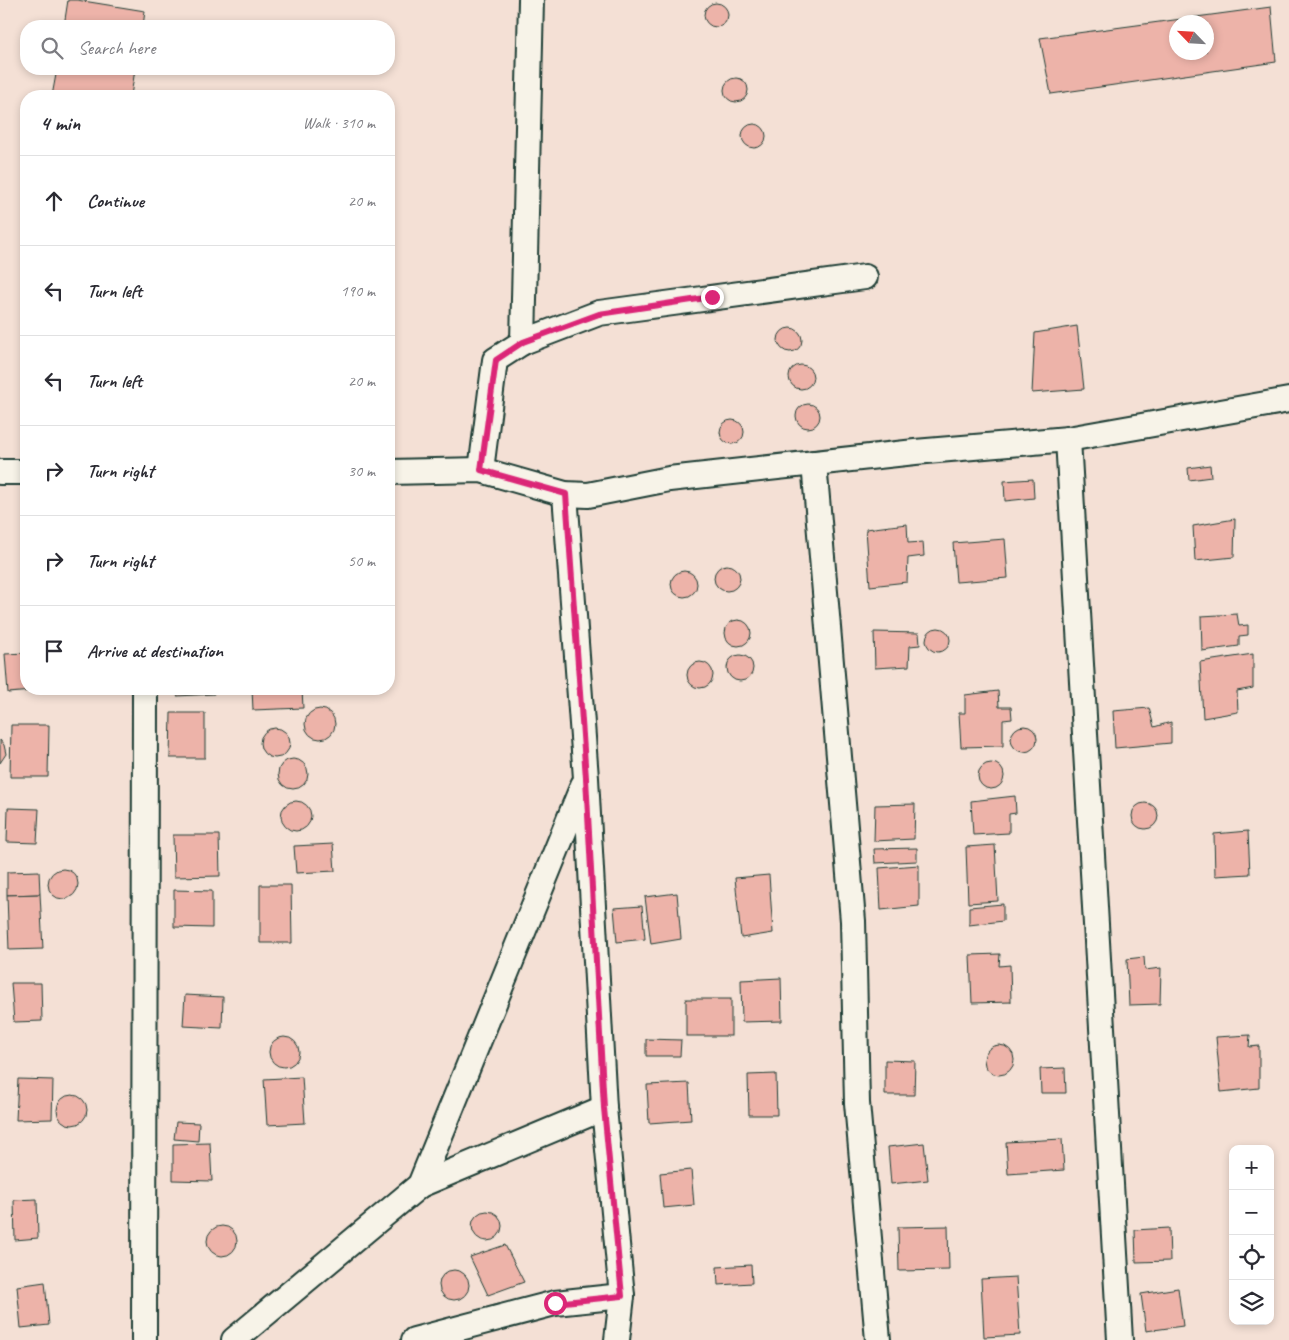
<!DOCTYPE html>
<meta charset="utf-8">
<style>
body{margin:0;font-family:Caveat,sans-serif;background:#f7f7f7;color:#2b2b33}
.controls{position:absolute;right:15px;bottom:15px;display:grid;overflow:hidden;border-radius:10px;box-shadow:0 2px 8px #0003}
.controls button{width:45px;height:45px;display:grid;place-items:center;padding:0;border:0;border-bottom:1px solid #e1e1e2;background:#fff;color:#2b2b33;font:25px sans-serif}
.compass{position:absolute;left:1169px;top:15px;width:45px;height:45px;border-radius:50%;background:#fff;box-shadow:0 2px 8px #0003;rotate:295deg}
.stop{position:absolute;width:15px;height:15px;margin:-11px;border:4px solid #db2777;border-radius:50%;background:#fff}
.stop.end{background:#db2777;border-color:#fff;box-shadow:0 1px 5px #0008}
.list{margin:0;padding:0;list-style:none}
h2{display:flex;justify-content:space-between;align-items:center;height:65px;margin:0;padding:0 20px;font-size:21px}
h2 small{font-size:16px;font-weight:400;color:#7c7c81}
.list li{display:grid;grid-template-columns:32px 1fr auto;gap:15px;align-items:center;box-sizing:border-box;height:90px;padding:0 20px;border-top:1px solid #e1e1e2}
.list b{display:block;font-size:19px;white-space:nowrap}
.list em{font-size:16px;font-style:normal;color:#7c7c81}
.icon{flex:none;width:28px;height:28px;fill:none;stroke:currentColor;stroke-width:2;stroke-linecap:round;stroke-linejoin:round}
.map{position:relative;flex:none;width:1289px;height:1340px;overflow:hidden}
.search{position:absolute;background:#fff;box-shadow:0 2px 8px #0003;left:20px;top:20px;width:375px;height:55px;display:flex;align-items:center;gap:12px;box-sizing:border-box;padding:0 18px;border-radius:20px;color:#7c7c81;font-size:19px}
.panel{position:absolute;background:#fff;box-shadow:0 2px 8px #0003;left:20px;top:90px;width:375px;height:605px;border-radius:20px}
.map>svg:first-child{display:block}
.building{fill:#edb3a9;stroke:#1f3d34;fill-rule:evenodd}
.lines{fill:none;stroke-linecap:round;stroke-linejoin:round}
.street-casing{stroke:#1f3d34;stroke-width:28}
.street{stroke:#f7f3e8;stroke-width:24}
.route{stroke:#db2777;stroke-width:6}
</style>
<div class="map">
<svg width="1289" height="1340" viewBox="0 0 1289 1340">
<rect width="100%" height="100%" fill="#f4e0d5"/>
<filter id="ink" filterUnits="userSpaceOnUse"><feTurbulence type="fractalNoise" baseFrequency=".02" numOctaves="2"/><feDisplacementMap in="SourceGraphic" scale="10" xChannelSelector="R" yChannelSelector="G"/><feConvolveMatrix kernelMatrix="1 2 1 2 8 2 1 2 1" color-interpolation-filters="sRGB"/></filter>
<g filter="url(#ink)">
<!-- building -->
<g class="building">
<polygon points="68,0 77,0 145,11 143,26 64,26"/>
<circle cx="716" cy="15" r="12"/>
<path d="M1271,7L1276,62L1051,94L1040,38ZM1176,22H1206V52H1176Z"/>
<polygon points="57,69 135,69 131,96 52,96"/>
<circle cx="736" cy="90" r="12"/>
<circle cx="754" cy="136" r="12"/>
<polygon points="1077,326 1084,389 1032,393 1035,333"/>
<circle cx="790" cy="340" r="12"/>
<circle cx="801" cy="377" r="12"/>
<circle cx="808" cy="416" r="12"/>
<circle cx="732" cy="432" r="12"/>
<polygon points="1210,465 1211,477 1189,480 1188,468"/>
<polygon points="1033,479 1034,498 1005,501 1004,481"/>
<polygon points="1235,519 1234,557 1195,561 1193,526"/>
<polygon points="907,524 908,543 923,542 924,556 908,558 907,582 870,586 866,529"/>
<polygon points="1005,539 1008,578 956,582 953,543"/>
<circle cx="727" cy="578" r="13"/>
<circle cx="684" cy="584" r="13"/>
<polygon points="1237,614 1239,626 1248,625 1248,635 1239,636 1239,646 1202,651 1201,616"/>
<circle cx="738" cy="633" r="13"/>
<circle cx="938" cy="640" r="12"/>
<polygon points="874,632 919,633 920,645 910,646 909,666 875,668"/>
<polygon points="26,653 26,689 44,689 44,690 8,693 5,654"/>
<polygon points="1253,654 1253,688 1237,691 1238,712 1203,718 1200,662"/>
<circle cx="740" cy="668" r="13"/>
<circle cx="700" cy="675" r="13"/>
<polygon points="177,689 214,689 214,694 177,696"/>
<polygon points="252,689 302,689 303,708 253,710"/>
<polygon points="998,691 999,707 1011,707 1012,719 1003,720 1003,746 961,747 959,713 965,713 965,695"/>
<polygon points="1149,708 1154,727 1171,722 1171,743 1115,748 1113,711"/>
<circle cx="320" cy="724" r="15"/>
<polygon points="171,713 205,713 205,758 170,758"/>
<polygon points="11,725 49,725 48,777 10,777"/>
<circle cx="1024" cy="739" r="13"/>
<circle cx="275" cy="743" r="15"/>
<polygon points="0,740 4,745 6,754 0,763"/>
<circle cx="293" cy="774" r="15"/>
<circle cx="991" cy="776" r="13"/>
<polygon points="1015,796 1016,813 1009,814 1009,833 973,835 971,801"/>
<circle cx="296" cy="816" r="15"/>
<circle cx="1145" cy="816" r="13"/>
<polygon points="915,804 914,839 874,841 875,805"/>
<polygon points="8,808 39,809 37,843 7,842"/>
<polygon points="1248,831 1250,874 1215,876 1214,834"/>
<polygon points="173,835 219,835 220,876 174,877"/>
<polygon points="333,844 335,871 296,873 294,846"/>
<polygon points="995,845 998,901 968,903 966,847"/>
<polygon points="917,848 917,861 875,863 874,849"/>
<polygon points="919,865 919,906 881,910 879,868"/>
<circle cx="63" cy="884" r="15"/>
<polygon points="39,871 40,894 7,895 7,872"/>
<polygon points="769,875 773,933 741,938 735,878"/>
<polygon points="260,885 291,885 292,943 260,943"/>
<polygon points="174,890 212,891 212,928 174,927"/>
<polygon points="677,893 681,939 651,944 645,897"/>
<polygon points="40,894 43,949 9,950 7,895"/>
<polygon points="1003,904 1003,921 969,925 969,907"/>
<polygon points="642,906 645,939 617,942 614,908"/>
<polygon points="1000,954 999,966 1010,965 1011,1002 972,1003 970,955"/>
<polygon points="1144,957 1145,970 1161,968 1160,1004 1129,1005 1127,959"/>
<polygon points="781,978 782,1021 742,1022 741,980"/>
<polygon points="11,983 41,983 42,1021 14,1022"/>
<polygon points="185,995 223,997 222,1028 183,1026"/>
<rect x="686" y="999" width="45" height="37"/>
<polygon points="1250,1035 1249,1047 1259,1046 1259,1088 1221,1092 1216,1037"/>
<circle cx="284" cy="1052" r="15"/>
<polygon points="646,1039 681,1040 680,1056 646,1056"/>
<circle cx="999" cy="1060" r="15"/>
<polygon points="885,1060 915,1061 914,1095 885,1095"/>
<polygon points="1065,1068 1066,1093 1041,1093 1040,1069"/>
<polygon points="776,1074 777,1115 749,1115 748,1075"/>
<polygon points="302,1077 305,1123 267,1125 264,1079"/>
<polygon points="18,1079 53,1080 52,1119 16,1120"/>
<polygon points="689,1083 691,1120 649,1123 647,1085"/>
<circle cx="72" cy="1110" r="15"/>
<polygon points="176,1122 199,1123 198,1141 174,1139"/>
<polygon points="1062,1139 1064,1170 1008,1174 1006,1142"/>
<polygon points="210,1143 212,1181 173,1180 173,1144"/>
<polygon points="924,1143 928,1180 891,1184 888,1147"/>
<polygon points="691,1170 694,1205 663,1208 660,1173"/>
<polygon points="37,1199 38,1238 15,1240 14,1200"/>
<circle cx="487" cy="1226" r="15"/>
<polygon points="948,1226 949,1270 899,1271 898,1227"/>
<circle cx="222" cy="1241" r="15"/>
<polygon points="1169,1228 1170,1261 1136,1262 1135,1230"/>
<polygon points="505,1245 524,1282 488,1295 470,1257"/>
<polygon points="751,1265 752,1283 718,1285 717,1267"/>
<circle cx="454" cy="1285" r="15"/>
<polygon points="1016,1277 1020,1335 984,1337 981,1279"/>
<polygon points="45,1282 49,1325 21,1328 17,1286"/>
<polygon points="1178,1288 1183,1326 1146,1331 1141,1294"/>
</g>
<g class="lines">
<!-- street casing -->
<g class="street-casing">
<g id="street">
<polyline points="523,342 531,0"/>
<polyline points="1068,439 1120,1340"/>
<polyline points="814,463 853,921 857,1103 878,1340"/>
<polyline points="481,470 495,360 523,342 599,313 865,277"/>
<polyline points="0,472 26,472"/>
<polyline points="389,472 481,470 565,494 588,495 669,479 915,452 1068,439 1289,400"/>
<polyline points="565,494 586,778 604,1108 622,1296 617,1340"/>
<polyline points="420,1185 604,1108"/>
<polyline points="144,1340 145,689"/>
<polyline points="234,1340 420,1185 583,785"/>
<polyline points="414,1340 555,1303 622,1296"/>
</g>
</g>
<!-- street -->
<use href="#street" class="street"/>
</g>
</g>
<g class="lines" filter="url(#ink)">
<!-- route -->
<polyline class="route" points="555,1303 622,1296 604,1108 586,778 566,494 481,470 496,360 523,342 599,314 712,297"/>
</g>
</svg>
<div class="controls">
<button>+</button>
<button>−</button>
<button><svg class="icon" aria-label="locate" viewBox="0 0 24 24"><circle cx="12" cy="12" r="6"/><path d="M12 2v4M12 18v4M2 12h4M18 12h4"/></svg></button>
<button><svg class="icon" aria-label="layers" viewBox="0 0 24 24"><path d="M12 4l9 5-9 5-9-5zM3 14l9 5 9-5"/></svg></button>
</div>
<svg class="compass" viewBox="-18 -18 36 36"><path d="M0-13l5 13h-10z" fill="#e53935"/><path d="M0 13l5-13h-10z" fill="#7c7c81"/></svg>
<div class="stop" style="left:555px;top:1303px"></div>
<div class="stop end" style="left:712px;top:297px"></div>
<div class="search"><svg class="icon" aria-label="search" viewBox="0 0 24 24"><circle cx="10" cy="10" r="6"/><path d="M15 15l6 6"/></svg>Search here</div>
<section class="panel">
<h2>4 min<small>Walk · 310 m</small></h2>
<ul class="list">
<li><svg class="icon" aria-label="ahead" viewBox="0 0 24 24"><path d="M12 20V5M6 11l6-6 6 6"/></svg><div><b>Continue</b></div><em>20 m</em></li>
<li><svg class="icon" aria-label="left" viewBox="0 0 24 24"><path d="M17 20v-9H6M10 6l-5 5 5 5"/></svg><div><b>Turn left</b></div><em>190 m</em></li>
<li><svg class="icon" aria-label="left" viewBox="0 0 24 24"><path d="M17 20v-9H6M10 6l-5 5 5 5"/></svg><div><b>Turn left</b></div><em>20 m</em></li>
<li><svg class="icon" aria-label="right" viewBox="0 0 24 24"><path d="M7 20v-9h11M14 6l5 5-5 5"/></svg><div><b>Turn right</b></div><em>30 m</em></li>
<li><svg class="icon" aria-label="right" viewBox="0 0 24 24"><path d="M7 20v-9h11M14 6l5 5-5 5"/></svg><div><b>Turn right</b></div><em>50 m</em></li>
<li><svg class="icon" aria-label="arrive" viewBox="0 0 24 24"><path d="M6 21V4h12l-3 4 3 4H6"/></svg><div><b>Arrive at destination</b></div></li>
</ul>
</section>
</div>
